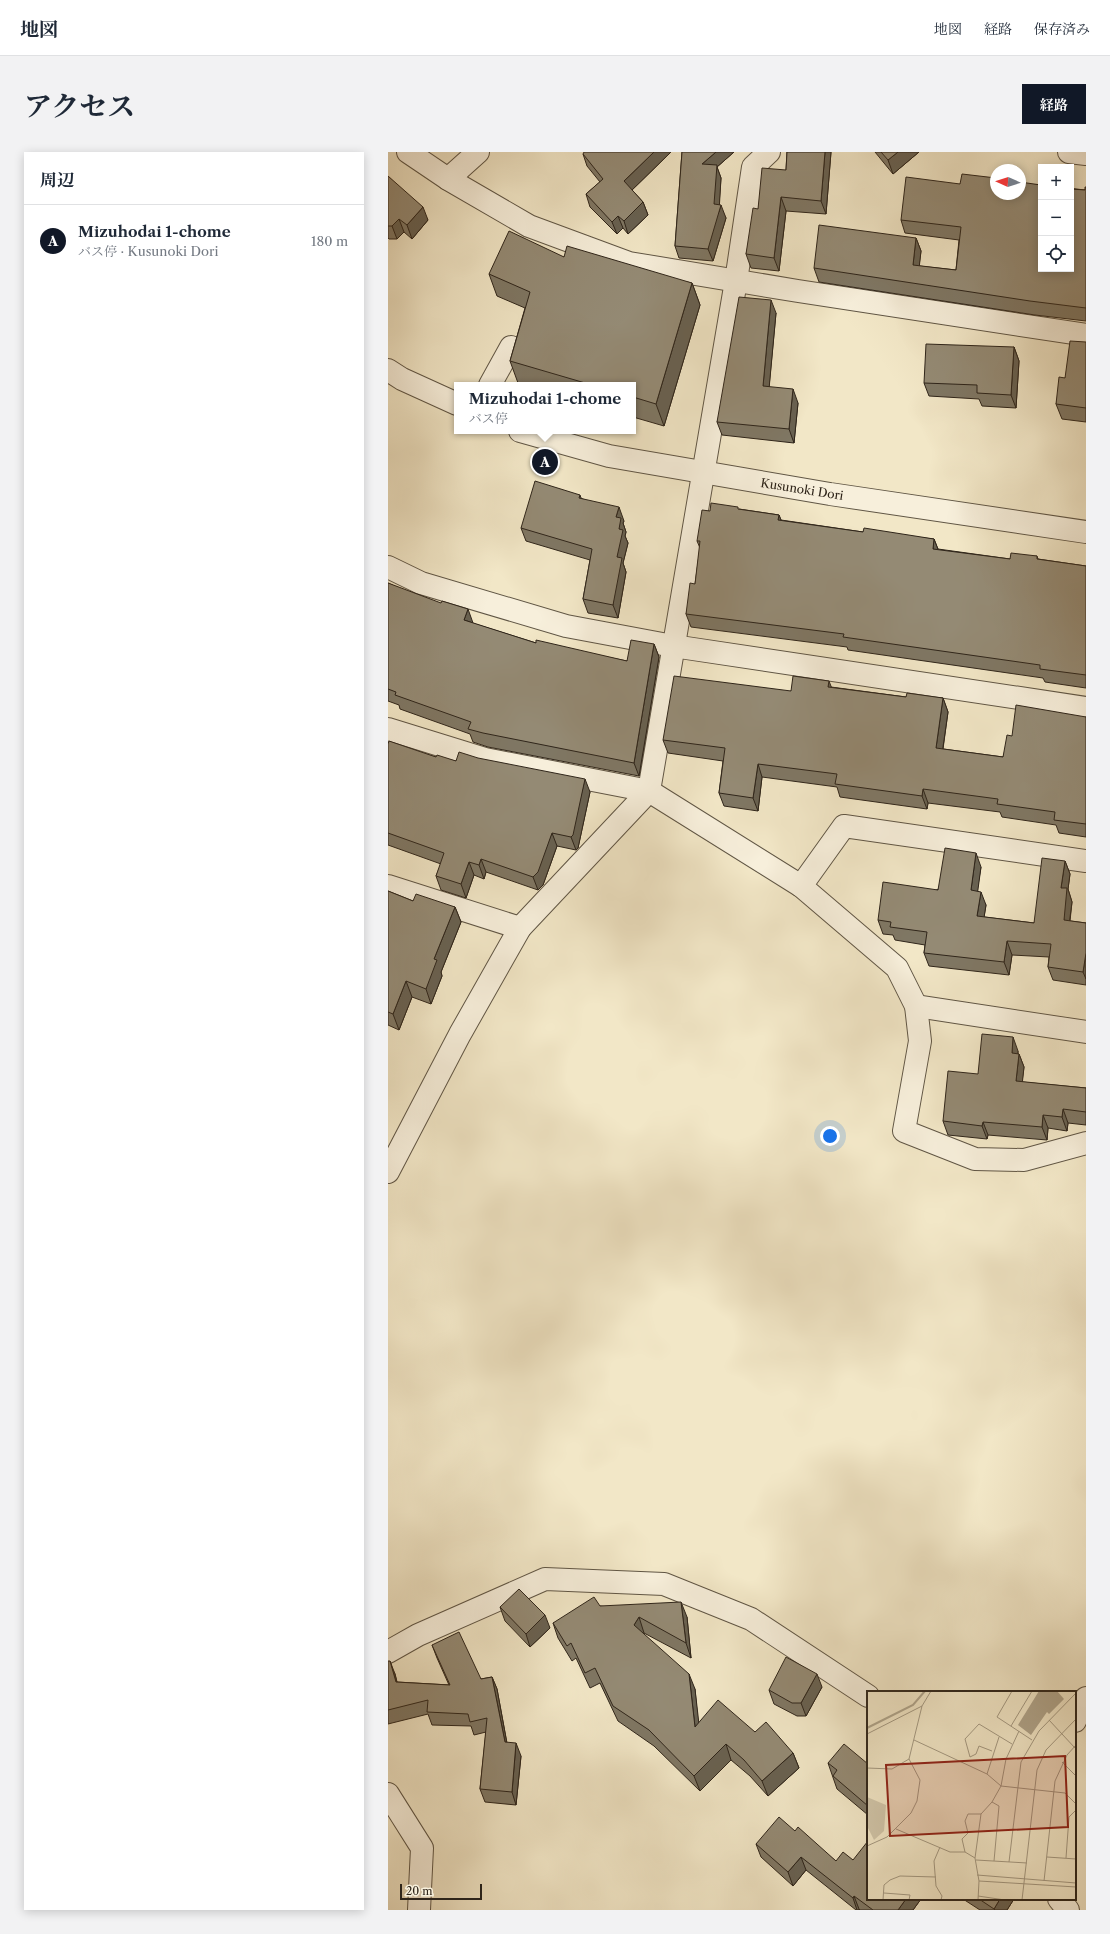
<!DOCTYPE html>
<html lang="ja">
<meta charset="utf-8">
<style>
body{margin:0;font-family:"Libre Caslon Text","Noto Serif JP",serif;background:#f2f2f3;color:#1f2937}
.controls{position:absolute;right:12px;top:12px;display:grid;overflow:hidden;border-radius:0px;box-shadow:0 2px 10px #0003}
.controls button{width:36px;height:36px;display:grid;place-items:center;padding:0;border:0;border-bottom:1px solid #e0e1e3;background:#fff;color:#1f2937;font:20px sans-serif}
.compass{position:absolute;left:602px;top:12px;width:36px;height:36px;border-radius:50%;background:#fff;box-shadow:0 2px 10px #0003;rotate:273deg}
.scale{position:absolute;left:12px;bottom:10px;width:82px;box-sizing:border-box;padding-left:4px;border:2px solid #2f251a;border-top:0;font-size:11px;line-height:14px;white-space:nowrap;color:#2f251a;-webkit-text-stroke:3px #f7efdb;paint-order:stroke}
.you{position:absolute;left:442px;top:984px;width:14px;height:14px;margin:-10px;border:3px solid #fff;border-radius:50%;background:#1a73e8;box-shadow:0 0 0 6px #1a73e833}
.badge{display:grid;place-items:center;width:26px;height:26px;border-radius:50%;background:#111827;color:#fff;font-size:13px;font-weight:700}
.pin{position:absolute;translate:-50% -50%;border:2px solid #fff;box-shadow:0 1px 4px #0006}
.popup{position:absolute;left:66px;top:230px;width:182px;height:52px;box-sizing:border-box;display:grid;place-content:center;border-radius:0px;background:#fff;filter:drop-shadow(0 1px 3px #0005);font-size:13px;white-space:nowrap;color:#747a83}
.popup b{font-size:15px;color:#1f2937}
.popup::after{content:'';position:absolute;left:50%;top:100%;margin-left:-8px;border:8px solid transparent;border-top-color:#fff}
.list{margin:0;padding:0;list-style:none}
h2{display:flex;justify-content:space-between;align-items:center;height:52px;margin:0;padding:0 16px;font-size:17px}
h2 small{font-size:13px;font-weight:400;color:#747a83}
.list li{display:grid;grid-template-columns:26px 1fr auto;gap:12px;align-items:center;box-sizing:border-box;height:72px;padding:0 16px;border-top:1px solid #e0e1e3}
.list b{display:block;font-size:15px;white-space:nowrap}
.list p{margin:0;font-size:13px;white-space:nowrap;color:#747a83}
.list em{font-size:13px;font-style:normal;color:#747a83}
.icon{flex:none;width:22px;height:22px;fill:none;stroke:currentColor;stroke-width:2;stroke-linecap:round;stroke-linejoin:round}
.map{position:relative;flex:none;width:698px;height:1758px;overflow:hidden;border-radius:0px}
header{display:flex;align-items:center;gap:24px;box-sizing:border-box;height:56px;padding:0 20px;background:#fff;border-bottom:1px solid #e0e1e3}
header strong{font-size:19px}
nav{display:flex;gap:22px;margin-inline-start:auto;font-size:14px}
.intro{display:flex;align-items:center;justify-content:space-between;box-sizing:border-box;height:96px;padding:0 24px}
h1{margin:0;font-size:28px}
.button{padding:10px 18px;border-radius:0px;background:#111827;color:#fff;font-size:14px;font-weight:700}
main{display:flex;gap:24px;padding:0 24px}
aside{flex:1;background:#fff;border-radius:0px;box-shadow:0 2px 10px #0003}
.map>svg:first-child{display:block}
.lines{fill:none;stroke-linecap:round;stroke-linejoin:round}
.minor-casing{stroke:#605645;stroke-width:24}
.minor{stroke:#f7efdb;stroke-width:22}
.wall{fill:#7f7764;stroke:#2f251a}
.shaded-wall{fill:#686151;stroke:#2f251a}
.building{fill:#948a74;stroke:#2f251a}
.labels{text-anchor:middle;dominant-baseline:central;stroke-width:3.5;stroke-linejoin:round;paint-order:stroke}
.street-label{font-size:12px;fill:#2f251a;stroke:#f7efdb}
.inset-river{fill:none;stroke:#b0a58c;stroke-width:2}
.inset-road{fill:none;stroke:#a49982;stroke-width:1}
.view{fill:#8f2418;fill-opacity:0.15;stroke:#8f2418;stroke-width:2}
.inset-edge{fill:none;stroke:#2f251a;stroke-width:2}
</style>
<header>
<strong>地図</strong>
<nav><a>地図</a><a>経路</a><a>保存済み</a></nav>
</header>
<div class="intro"><h1>アクセス</h1><a class="button">経路</a></div>
<main>
<aside>
<h2>周辺<small></small></h2>
<ul class="list">
<li><span class="badge">A</span><div><b>Mizuhodai 1-chome</b><p>バス停 · Kusunoki Dori</p></div><em>180 m</em></li>
</ul>
</aside>
<div class="map">
<svg width="698" height="1758" viewBox="0 0 698 1758">
<rect width="100%" height="100%" fill="#f2e7c7"/>
<filter id="stains"><feTurbulence type="fractalNoise" baseFrequency=".005" numOctaves="4"/><feColorMatrix values="0 0 0 0 .2 0 0 0 0 .09 0 0 0 0 .02 0 0 0 .5 -.17"/></filter>
<radialGradient id="worn" r=".72"><stop offset=".6" stop-color="#630" stop-opacity="0"/><stop offset="1" stop-color="#630" stop-opacity=".3"/></radialGradient>
<g class="lines">
<!-- minor casing -->
<g class="minor-casing">
<g id="minor">
<polyline points="20,0 60,27 141,74 241,111 410,139 698,183"/>
<polyline points="681,0 698,2"/>
<polyline points="60,27 90,0"/>
<polyline points="0,218 14,227 69,252"/>
<polyline points="102,233 123,195"/>
<polyline points="132,279 221,304 442,342 698,380"/>
<polyline points="0,415 33,431 178,474 285,494 698,556"/>
<polyline points="0,577 97,607 261,639 413,734 509,816 528,854 532,889 516,979 587,1007 636,1008 698,991"/>
<polyline points="0,734 132,776"/>
<polyline points="413,734 456,674 698,709"/>
<polyline points="528,854 698,880"/>
<polyline points="0,1020 72,882 132,776 261,639 348,129 365,15 381,0"/>
<polyline points="0,1500 30,1483 157,1427 276,1432 363,1467 480,1544"/>
<polyline points="687,1569 698,1546"/>
<polyline points="0,1642 34,1696 31,1758"/>
<polyline points="671,1747 680,1758"/>
</g>
</g>
<!-- minor -->
<use href="#minor" class="minor"/>
</g>
<!-- wall -->
<g class="wall">
<polygon points="283,0 244,38 255,50 260,63 240,82 235,76 229,82 202,55 198,42 212,30 199,14 195,2"/>
<polygon points="294,0 346,0 329,15 333,26 331,53 338,66 325,109 291,106 287,94"/>
<polygon points="399,0 443,0 438,62 398,59 391,119 363,116 358,102 370,57 398,18"/>
<polygon points="487,0 531,0 505,22"/>
<polygon points="0,24 40,68 24,87 16,80 9,87 1,87 0,86"/>
<polygon points="572,32 653,33 697,38 698,35 698,169 647,163 431,130 426,116 528,86 533,99 531,114 568,118 571,88 517,81 513,68"/>
<polygon points="176,105 304,131 312,153 276,274 245,265 245,233 137,233 130,231 122,209 137,156 109,144 101,122"/>
<polygon points="388,161 381,235 410,251 406,291 334,283 329,270"/>
<polygon points="698,190 698,270 674,267 668,252 677,226"/>
<polygon points="626,195 631,209 628,256 594,254 591,247 541,244 536,231"/>
<polygon points="192,343 193,346 236,369 235,371 238,380 237,384 240,391 235,411 238,420 230,466 200,461 195,447 202,408 138,389 133,376"/>
<polygon points="351,357 391,363 393,368 475,380 546,387 550,397 622,407 649,404 650,407 698,414 698,536 657,530 655,526 460,498 459,495 303,475 298,462 307,432 312,396 309,389"/>
<polygon points="0,431 84,471 148,491 239,509 266,492 271,505 251,624 100,595 85,590 82,582 12,557 11,553 0,549"/>
<polygon points="443,535 518,545 555,546 560,560 555,597 615,605 624,584 698,565 698,685 671,681 668,673 614,665 612,660 540,651 539,657 452,645 449,635 374,625 370,659 336,654 331,641 335,609 280,601 275,588 403,539"/>
<polygon points="0,592 48,605 68,609 202,640 190,696 188,698 169,694 155,733 150,738 98,720 96,727 86,723 78,746 53,738 48,724 53,712 0,693"/>
<polygon points="677,709 682,722 680,737 684,750 682,769 698,771 698,833 665,828 660,815 661,805 624,803 621,823 541,814 536,801 537,793 507,788 505,783 495,782 490,768 593,715 589,739 598,753 596,765 646,771"/>
<polygon points="0,739 25,749 67,755 73,770 53,820 54,824 43,852 24,845 11,878 0,873"/>
<polygon points="630,899 630,902 631,902 636,915 634,930 698,936 698,973 680,971 679,979 660,976 659,988 600,983 599,987 560,983 555,969 590,922"/>
<polygon points="212,1454 299,1465 303,1506 256,1481 256,1482 307,1537 310,1571 367,1580 405,1601 411,1616 380,1644 362,1624 343,1608 312,1639 266,1594 230,1569 212,1531 202,1536 188,1506 184,1509 170,1486 165,1471"/>
<polygon points="112,1455 162,1476 142,1495 117,1469"/>
<polygon points="44,1493 93,1527 104,1525 109,1537 119,1591 133,1604 128,1653 97,1650 92,1637 98,1580 86,1583 83,1574 44,1573 40,1562 0,1572 0,1509 7,1522 9,1530 61,1533 49,1506"/>
<polygon points="434,1535 418,1564 409,1564 386,1552 381,1538"/>
<polygon points="440,1611 480,1612 480,1663 449,1637"/>
<polygon points="407,1679 448,1709 465,1708 533,1747 525,1758 472,1758 471,1757 471,1758 468,1758 418,1718 405,1734 373,1705 368,1692"/>
<polygon points="575,1747 626,1747 619,1758 592,1758"/>
</g>
<!-- shaded-wall -->
<g class="shaded-wall">
<polygon points="266,0 283,0 240,42 236,29"/>
<polygon points="328,0 346,0 329,15 333,26 331,60 333,53 338,66 325,109 320,97 326,52 314,12"/>
<polygon points="437,0 443,0 438,62 433,49"/>
<polygon points="510,0 531,0 505,22 500,8"/>
<polygon points="393,45 398,59 391,119 386,106"/>
<polygon points="255,50 260,63 240,82 236,69"/>
<polygon points="35,55 40,68 24,87 19,73"/>
<polygon points="230,64 235,76 229,82 224,70"/>
<polygon points="11,67 16,80 9,87 4,74"/>
<polygon points="528,86 533,99 530,126 525,113"/>
<polygon points="304,131 312,153 276,274 268,252"/>
<polygon points="383,148 388,161 380,248 375,234"/>
<polygon points="626,195 631,209 628,256 623,243"/>
<polygon points="405,237 410,251 406,291 401,277"/>
<polygon points="231,355 236,369 235,371 238,380 237,384 240,391 235,411 238,420 230,466 225,453 231,377 228,365"/>
<polygon points="391,363 396,376 390,368"/>
<polygon points="546,387 551,400 545,397"/>
<polygon points="80,457 85,471 76,468"/>
<polygon points="266,492 271,505 251,624 246,611"/>
<polygon points="441,529 446,542 440,535"/>
<polygon points="555,546 560,560 553,609 548,596"/>
<polygon points="370,612 374,625 370,659 365,646"/>
<polygon points="197,627 202,640 190,696 188,698 183,685"/>
<polygon points="535,637 540,651 539,657 534,644"/>
<polygon points="164,681 169,694 155,733 150,738 145,725"/>
<polygon points="588,701 593,715 588,752 583,738"/>
<polygon points="93,707 98,720 96,727 91,713"/>
<polygon points="677,709 682,722 680,737 684,750 680,781 676,768 673,736"/>
<polygon points="81,710 86,723 78,746 73,732"/>
<polygon points="593,740 598,753 594,778 589,764"/>
<polygon points="67,755 73,770 53,820 54,824 43,852 38,837 46,807"/>
<polygon points="619,789 624,803 621,823 616,810"/>
<polygon points="698,801 698,827 695,820"/>
<polygon points="18,829 24,845 11,878 5,862"/>
<polygon points="625,885 630,899 629,914 624,901"/>
<polygon points="631,902 636,915 633,943 628,929"/>
<polygon points="675,957 680,971 679,979 674,965"/>
<polygon points="655,963 660,976 659,988 654,975"/>
<polygon points="595,970 600,983 599,987 594,974"/>
<polygon points="293,1450 299,1465 303,1506 298,1491"/>
<polygon points="157,1463 162,1476 142,1495 138,1482"/>
<polygon points="251,1465 256,1481 251,1488 246,1473"/>
<polygon points="2,1509 7,1522 12,1543 8,1530"/>
<polygon points="301,1522 307,1537 313,1590 307,1575"/>
<polygon points="429,1522 434,1535 418,1564 413,1551"/>
<polygon points="104,1525 109,1537 121,1603 117,1590"/>
<polygon points="128,1591 133,1604 128,1653 124,1640"/>
<polygon points="338,1592 343,1608 312,1639 306,1624"/>
<polygon points="405,1601 411,1616 380,1644 374,1629"/>
<polygon points="413,1705 418,1718 405,1734 400,1720"/>
<polygon points="466,1744 471,1757 471,1758 469,1758 465,1746"/>
<polygon points="518,1747 533,1747 525,1758 510,1758"/>
<polygon points="612,1747 626,1747 619,1758 607,1758 606,1757"/>
</g>
<!-- building -->
<g class="building">
<polygon points="196,0 266,0 236,29 255,50 236,69 230,64 224,70 198,42 215,27 195,2"/>
<polygon points="294,0 328,0 314,12 329,13 326,52 333,53 320,97 287,94"/>
<polygon points="399,0 437,0 433,49 393,45 386,106 358,102 365,56 370,57 374,16 398,18"/>
<polygon points="493,0 510,0 500,8"/>
<polygon points="574,22 608,26 608,42 632,42 632,30 653,33 653,117 683,117 683,37 697,38 697,35 698,35 698,156 642,149 426,116 431,73 528,86 525,113 568,118 573,75 513,68 518,25 572,32"/>
<polygon points="0,24 35,55 19,73 11,67 4,74 0,74"/>
<polygon points="121,79 176,105 179,94 304,131 268,252 245,245 245,233 204,233 122,209 142,140 101,122"/>
<polygon points="351,145 383,148 375,234 405,237 401,277 329,270"/>
<polygon points="682,189 698,190 698,256 668,252 671,225 677,226"/>
<polygon points="538,192 626,195 623,243 589,241 589,233 536,231"/>
<polygon points="147,329 192,343 191,346 231,355 228,365 233,366 231,377 235,378 229,405 234,406 225,453 195,447 204,397 133,376"/>
<polygon points="323,351 350,355 350,357 391,363 390,368 475,380 476,376 546,387 545,397 622,407 623,401 649,404 649,407 698,414 698,523 652,517 652,513 455,485 456,482 298,462 302,431 307,432 312,389 309,389 314,358 322,359"/>
<polygon points="0,431 53,451 54,449 80,457 76,468 148,491 148,488 239,509 243,488 266,492 246,611 95,581 80,577 83,570 7,543 8,540 0,537"/>
<polygon points="286,524 403,539 405,524 441,529 440,535 518,545 519,541 555,546 548,596 615,605 619,583 624,584 628,553 698,565 698,672 666,668 667,660 609,652 610,647 535,637 534,644 447,632 449,622 370,612 365,646 331,641 337,596 275,588"/>
<polygon points="1,589 48,605 49,603 68,609 71,600 90,606 197,627 185,683 183,685 164,681 150,720 145,725 93,707 91,713 81,710 73,732 48,724 56,701 0,681 0,592"/>
<polygon points="557,696 588,701 583,738 593,740 589,764 646,771 654,706 677,709 673,736 679,736 676,768 698,771 698,801 695,820 660,815 663,792 619,789 616,810 536,801 539,780 502,775 503,770 490,768 495,730 550,738"/>
<polygon points="0,739 25,749 28,742 67,755 46,807 49,808 38,837 18,829 5,862 0,860"/>
<polygon points="594,882 625,885 624,901 631,902 628,929 698,936 698,960 675,957 674,965 655,963 654,975 595,970 594,974 555,969 560,919 590,922"/>
<polygon points="131,1437 157,1463 138,1482 112,1455"/>
<polygon points="206,1445 212,1454 293,1450 298,1491 251,1465 246,1473 301,1522 307,1575 330,1548 367,1580 378,1570 405,1601 374,1629 356,1608 338,1592 306,1624 261,1578 225,1554 207,1516 197,1521 183,1491 179,1494 165,1471"/>
<polygon points="71,1480 93,1527 104,1525 117,1590 128,1591 124,1640 92,1637 99,1566 82,1570 80,1562 39,1560 40,1548 0,1558 0,1509 2,1509 8,1530 62,1533 44,1493"/>
<polygon points="398,1505 429,1522 413,1551 404,1551 381,1538"/>
<polygon points="456,1592 480,1612 480,1654 445,1624 449,1618 440,1611"/>
<polygon points="391,1665 407,1679 410,1675 448,1709 455,1700 465,1708 480,1689 480,1747 518,1747 510,1758 485,1758 466,1744 465,1746 413,1705 400,1720 368,1692"/>
<polygon points="591,1747 612,1747 606,1757"/>
</g>
<g class="labels">
<!-- street labels -->
<g class="street-label">
<text transform="translate(414 337) rotate(9)">Kusunoki Dori</text>
</g>
</g>
<!-- overview -->
<g transform="translate(479 1539)">
<rect width="209" height="209" fill="#f2e7c7"/>
<path d="M0,106L19,114L17,140L7,149L0,135Z" fill="#d1c6aa"/>
<path d="M172,0H190L197,8L182,23L180,21L164,44L151,34Z" fill="#b0a58c"/>
<path class="inset-river" d="M0,37L46,14L58,0"/>
<path class="inset-road" d="M145,0L130,26L165,49M182,29L208,57M144,35L165,0M0,43L55,15L64,0M47,49L120,83L134,95L198,102L209,113M125,60L112,55L109,63L103,66L98,48L112,33L145,53M195,71L209,85M0,77L25,78L42,68M120,83L132,46M125,111L132,115L127,170M29,138L83,161H98L108,167L112,190L111,209M0,155L20,146L44,122L50,110L53,89L42,68L55,15M73,156L67,170L69,195L75,205L74,209M98,161L95,148L101,142L98,130L101,123H114L125,111L134,95L139,68L152,40M180,166L209,168M108,167L114,123M199,167L202,126L209,119M109,169L160,172M142,171L154,71L172,40L209,2M110,184L209,192M112,190L209,196M177,190L188,90L200,64L209,54M17,202L43,204L42,209M111,205L138,209M16,209L17,194L23,189L33,185L69,186M155,209L170,79L179,59L209,28"/>
<path class="view" d="M198,65L201,136L23,145L19,74Z"/>
<rect width="209" height="209" class="inset-edge"/>
</g>
<rect width="100%" height="100%" filter="url(#stains)"/>
<rect width="100%" height="100%" fill="url(#worn)"/>
</svg>
<div class="controls">
<button>+</button>
<button>−</button>
<button><svg class="icon" aria-label="locate" viewBox="0 0 24 24"><circle cx="12" cy="12" r="6"/><path d="M12 2v4M12 18v4M2 12h4M18 12h4"/></svg></button>
</div>
<svg class="compass" viewBox="-18 -18 36 36"><path d="M0-13l5 13h-10z" fill="#e53935"/><path d="M0 13l5-13h-10z" fill="#747a83"/></svg>
<div class="scale">20 m</div>
<div class="you"></div>
<div class="pin badge" style="left:157px;top:310px">A</div>
<div class="popup"><b>Mizuhodai 1-chome</b>バス停</div>
</div>
</main>
